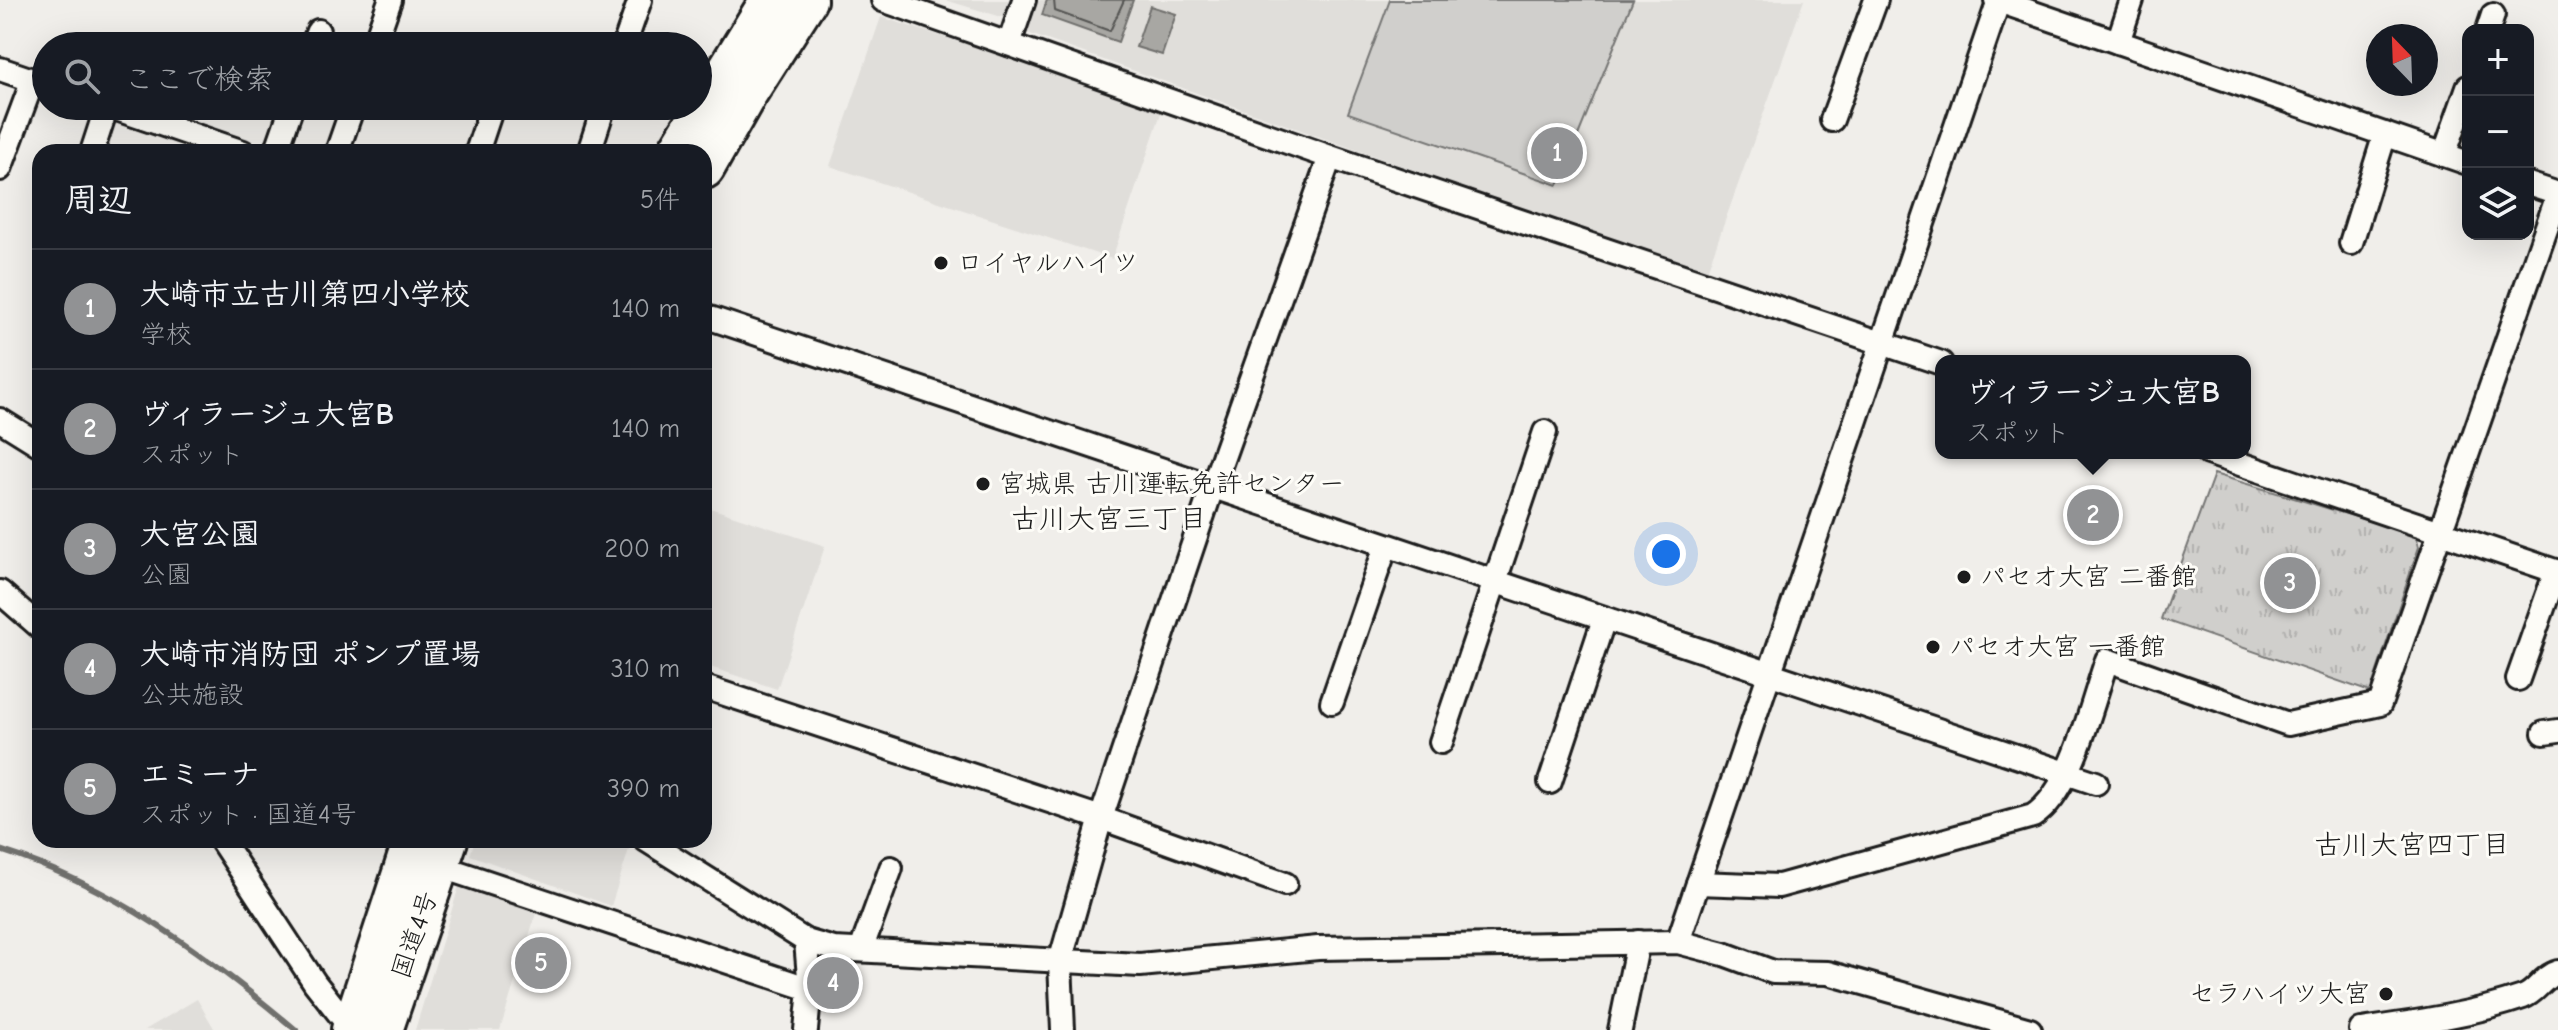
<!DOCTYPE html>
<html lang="ja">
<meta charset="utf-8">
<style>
body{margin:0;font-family:"Comic Neue","Klee One",sans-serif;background:#20242c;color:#f1f3f6}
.controls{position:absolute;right:24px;top:24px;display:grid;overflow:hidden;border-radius:16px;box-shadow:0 8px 32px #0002}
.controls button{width:72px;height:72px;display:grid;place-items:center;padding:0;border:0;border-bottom:2px solid #363941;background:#171b24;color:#f1f3f6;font:40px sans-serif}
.compass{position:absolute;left:2366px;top:24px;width:72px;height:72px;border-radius:50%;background:#171b24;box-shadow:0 8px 32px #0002;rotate:337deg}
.you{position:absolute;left:1666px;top:554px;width:28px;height:28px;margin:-20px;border:6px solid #fff;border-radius:50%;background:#1a73e8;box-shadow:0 0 0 12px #1a73e833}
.badge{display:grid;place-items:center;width:52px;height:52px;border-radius:50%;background:#919294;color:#fff;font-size:26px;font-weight:700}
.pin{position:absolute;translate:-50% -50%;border:4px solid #fff;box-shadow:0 2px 8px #0006}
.popup{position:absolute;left:1935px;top:355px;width:316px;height:104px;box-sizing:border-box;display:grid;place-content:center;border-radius:16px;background:#171b24;filter:drop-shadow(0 2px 6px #0005);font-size:26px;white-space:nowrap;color:#9ea1a6}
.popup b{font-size:30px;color:#f1f3f6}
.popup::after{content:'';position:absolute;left:50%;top:100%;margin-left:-16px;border:16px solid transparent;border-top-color:#171b24}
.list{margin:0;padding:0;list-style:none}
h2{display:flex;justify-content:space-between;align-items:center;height:104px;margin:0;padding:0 32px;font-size:34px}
h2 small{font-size:26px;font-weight:400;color:#9ea1a6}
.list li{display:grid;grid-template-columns:52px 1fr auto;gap:24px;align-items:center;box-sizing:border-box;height:120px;padding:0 32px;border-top:2px solid #363941}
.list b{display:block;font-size:30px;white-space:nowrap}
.list p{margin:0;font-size:26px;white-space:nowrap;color:#9ea1a6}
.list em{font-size:26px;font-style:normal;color:#9ea1a6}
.icon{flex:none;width:44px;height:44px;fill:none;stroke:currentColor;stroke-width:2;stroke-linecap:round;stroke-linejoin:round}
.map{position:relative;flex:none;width:2558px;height:1030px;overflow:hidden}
.search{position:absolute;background:#171b24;box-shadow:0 8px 32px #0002;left:32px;top:32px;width:680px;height:88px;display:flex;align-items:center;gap:20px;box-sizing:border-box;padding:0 28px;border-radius:44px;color:#9ea1a6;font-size:30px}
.panel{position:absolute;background:#171b24;box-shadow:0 8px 32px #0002;left:32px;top:144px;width:680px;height:704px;border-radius:24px}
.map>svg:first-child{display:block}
.built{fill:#e0deda}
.grass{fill:#d0cfcc;stroke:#767674;stroke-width:2}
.park{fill:url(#park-tufts);stroke:#767674;stroke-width:2}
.water{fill:#a8a7a3;stroke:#706f6d;stroke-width:2}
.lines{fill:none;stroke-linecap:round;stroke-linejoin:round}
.shore{stroke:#545452;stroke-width:2}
.stream{stroke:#706f6d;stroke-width:6}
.street-casing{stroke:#1c1c1c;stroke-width:28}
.highway-casing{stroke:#1c1c1c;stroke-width:46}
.street{stroke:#fdfcf7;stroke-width:22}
.highway{stroke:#fdfcf7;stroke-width:40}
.poi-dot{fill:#1c1c1c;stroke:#fdfcf7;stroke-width:3}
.labels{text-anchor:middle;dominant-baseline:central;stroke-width:6;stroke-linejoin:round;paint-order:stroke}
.poi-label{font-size:26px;fill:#1c1c1c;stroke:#fdfcf7;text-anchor:start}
.street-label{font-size:26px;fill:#1c1c1c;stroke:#fdfcf7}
.neighbourhood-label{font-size:28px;fill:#1c1c1c;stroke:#fdfcf7}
</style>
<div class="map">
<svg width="2558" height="1030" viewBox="0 0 2558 1030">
<defs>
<pattern id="park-tufts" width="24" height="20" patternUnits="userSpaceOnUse" patternTransform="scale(2)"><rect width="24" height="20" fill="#d0cfcc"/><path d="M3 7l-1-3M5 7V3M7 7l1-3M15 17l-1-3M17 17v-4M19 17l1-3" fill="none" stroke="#b2b1af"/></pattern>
</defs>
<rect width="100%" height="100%" fill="#f0eeea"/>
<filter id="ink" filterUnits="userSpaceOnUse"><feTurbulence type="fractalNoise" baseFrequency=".0125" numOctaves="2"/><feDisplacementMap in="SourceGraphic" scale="16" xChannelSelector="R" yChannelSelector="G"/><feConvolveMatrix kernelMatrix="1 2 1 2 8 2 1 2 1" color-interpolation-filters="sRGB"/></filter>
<g filter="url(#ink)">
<!-- built -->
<g class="built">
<polygon points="945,0 1011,0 1005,18"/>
<polygon points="1033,0 1804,0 1706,274 1022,31"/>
<polygon points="881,17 1163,107 1112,259 830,166"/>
<polygon points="704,506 825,546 777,689 704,665"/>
<polygon points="475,840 632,840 611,906 470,855"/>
<polygon points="460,883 538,907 500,1030 415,1030"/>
<polygon points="197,999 215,1030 145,1030"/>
</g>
<!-- grass -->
<polygon class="grass" points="1390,0 1633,0 1558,185 1348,113"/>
<!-- park -->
<polygon class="park" points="2214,474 2416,535 2419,547 2370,692 2161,619"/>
<!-- water -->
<g class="water">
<polygon points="1047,0 1133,0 1118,42 1042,15"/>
<polygon points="1150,6 1176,14 1162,55 1136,47"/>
</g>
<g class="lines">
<!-- shore -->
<polyline class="shore" points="1054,0 1055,11 1110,31 1124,0"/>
<!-- stream -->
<path class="stream" d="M0,850C112,885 207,955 296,1030"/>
<!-- street casing -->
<g class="street-casing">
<g id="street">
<polyline points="883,0 1330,157 1941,363"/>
<polyline points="1996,0 2468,163"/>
<polyline points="2488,30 2493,15"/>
<polyline points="2118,42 2132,0"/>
<polyline points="1009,44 1024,0"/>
<polyline points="312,46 318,31"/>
<polyline points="374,46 390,0"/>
<polyline points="624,46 640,0"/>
<polyline points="0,69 44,84"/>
<polyline points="108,106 243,152"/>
<polyline points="1832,120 1876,0"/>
<polyline points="92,152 107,106"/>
<polyline points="276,152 292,106"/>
<polyline points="337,152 353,106"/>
<polyline points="477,152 489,116"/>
<polyline points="589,152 604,106"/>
<polyline points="2444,155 2468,87"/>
<polyline points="0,169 33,80"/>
<polyline points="2528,184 2558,194"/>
<polyline points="2351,243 2385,134"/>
<polyline points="704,316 2096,783"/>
<polyline points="0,420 40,445"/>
<polyline points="2208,453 2558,572"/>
<polyline points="0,592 40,627"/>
<polyline points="2518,679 2556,571"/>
<polyline points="704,687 1101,818 1285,884"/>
<polyline points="1332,702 1386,546"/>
<polyline points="2544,733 2558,731"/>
<polyline points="1441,742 1545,432"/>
<polyline points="1550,782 1604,619"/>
<polyline points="221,840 315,983 352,1030"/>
<polyline points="646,840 806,941 834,949 1140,965 1318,948 1678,942 1724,954 1773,972 1828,973 2030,1030"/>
<polyline points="439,866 810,989"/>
<path d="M1698,883L1779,886L2033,816C2073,790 2091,705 2107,660L2288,724L2380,704L2558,195"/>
<polyline points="806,941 810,989 806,1030"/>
<polyline points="1678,942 1999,0"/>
<polyline points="861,950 891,868"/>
<polyline points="1063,1030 1060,962 1101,818 1212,488 1330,157"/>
<polyline points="1620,1030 1638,942"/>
<path d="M2361,1030C2416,1022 2470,1015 2523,997C2537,992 2543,976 2558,972"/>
</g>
</g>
<!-- highway casing -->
<g class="highway-casing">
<g id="highway">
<polyline points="678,152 771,0"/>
<polyline points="704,168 746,94 806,0"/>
<polyline points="352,1030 414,840"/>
<polyline points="382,1030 447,840"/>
</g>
</g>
<!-- street -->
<use href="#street" class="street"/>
<!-- highway -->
<use href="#highway" class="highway"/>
</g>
</g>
<!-- markers -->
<g class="poi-dot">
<circle cx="941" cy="263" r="8"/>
<circle cx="983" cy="484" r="8"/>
<circle cx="1964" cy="577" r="8"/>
<circle cx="1933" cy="647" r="8"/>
<circle cx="2386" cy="994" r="8"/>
</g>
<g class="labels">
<!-- poi labels -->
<g class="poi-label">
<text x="957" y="263">ロイヤルハイツ</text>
<text x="999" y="484">宮城県 古川運転免許センター</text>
<text x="1980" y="577">パセオ大宮 二番館</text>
<text x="1949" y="647">パセオ大宮 一番館</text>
<text x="2370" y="994" text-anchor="end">セラハイツ大宮</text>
</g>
<!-- street labels -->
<g class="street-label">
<text transform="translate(415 935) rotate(-71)">国道4号</text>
</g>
<!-- neighbourhood labels -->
<g class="neighbourhood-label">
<text x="1109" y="519">古川大宮三丁目</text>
<text x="2412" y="845">古川大宮四丁目</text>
</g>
</g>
</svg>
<div class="controls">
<button>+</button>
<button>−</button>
<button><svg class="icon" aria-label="layers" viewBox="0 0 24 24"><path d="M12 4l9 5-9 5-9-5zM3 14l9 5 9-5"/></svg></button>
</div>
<svg class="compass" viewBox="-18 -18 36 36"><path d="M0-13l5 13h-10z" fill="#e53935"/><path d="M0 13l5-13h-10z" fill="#9ea1a6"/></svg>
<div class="you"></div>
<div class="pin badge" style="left:1557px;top:153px">1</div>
<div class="pin badge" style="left:2093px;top:515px">2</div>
<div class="popup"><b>ヴィラージュ大宮B</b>スポット</div>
<div class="pin badge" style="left:2290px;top:583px">3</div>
<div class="pin badge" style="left:833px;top:983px">4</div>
<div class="pin badge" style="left:541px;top:963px">5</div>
<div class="search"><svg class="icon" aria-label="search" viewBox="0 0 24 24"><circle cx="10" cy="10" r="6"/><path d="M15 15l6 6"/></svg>ここで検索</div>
<section class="panel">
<h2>周辺<small>5件</small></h2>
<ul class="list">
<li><span class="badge">1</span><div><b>大崎市立古川第四小学校</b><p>学校</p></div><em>140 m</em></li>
<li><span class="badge">2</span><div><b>ヴィラージュ大宮B</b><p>スポット</p></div><em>140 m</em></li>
<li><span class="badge">3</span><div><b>大宮公園</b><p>公園</p></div><em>200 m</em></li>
<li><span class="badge">4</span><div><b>大崎市消防団 ポンプ置場</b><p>公共施設</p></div><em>310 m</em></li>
<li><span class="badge">5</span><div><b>エミーナ</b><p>スポット · 国道4号</p></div><em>390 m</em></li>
</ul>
</section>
</div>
